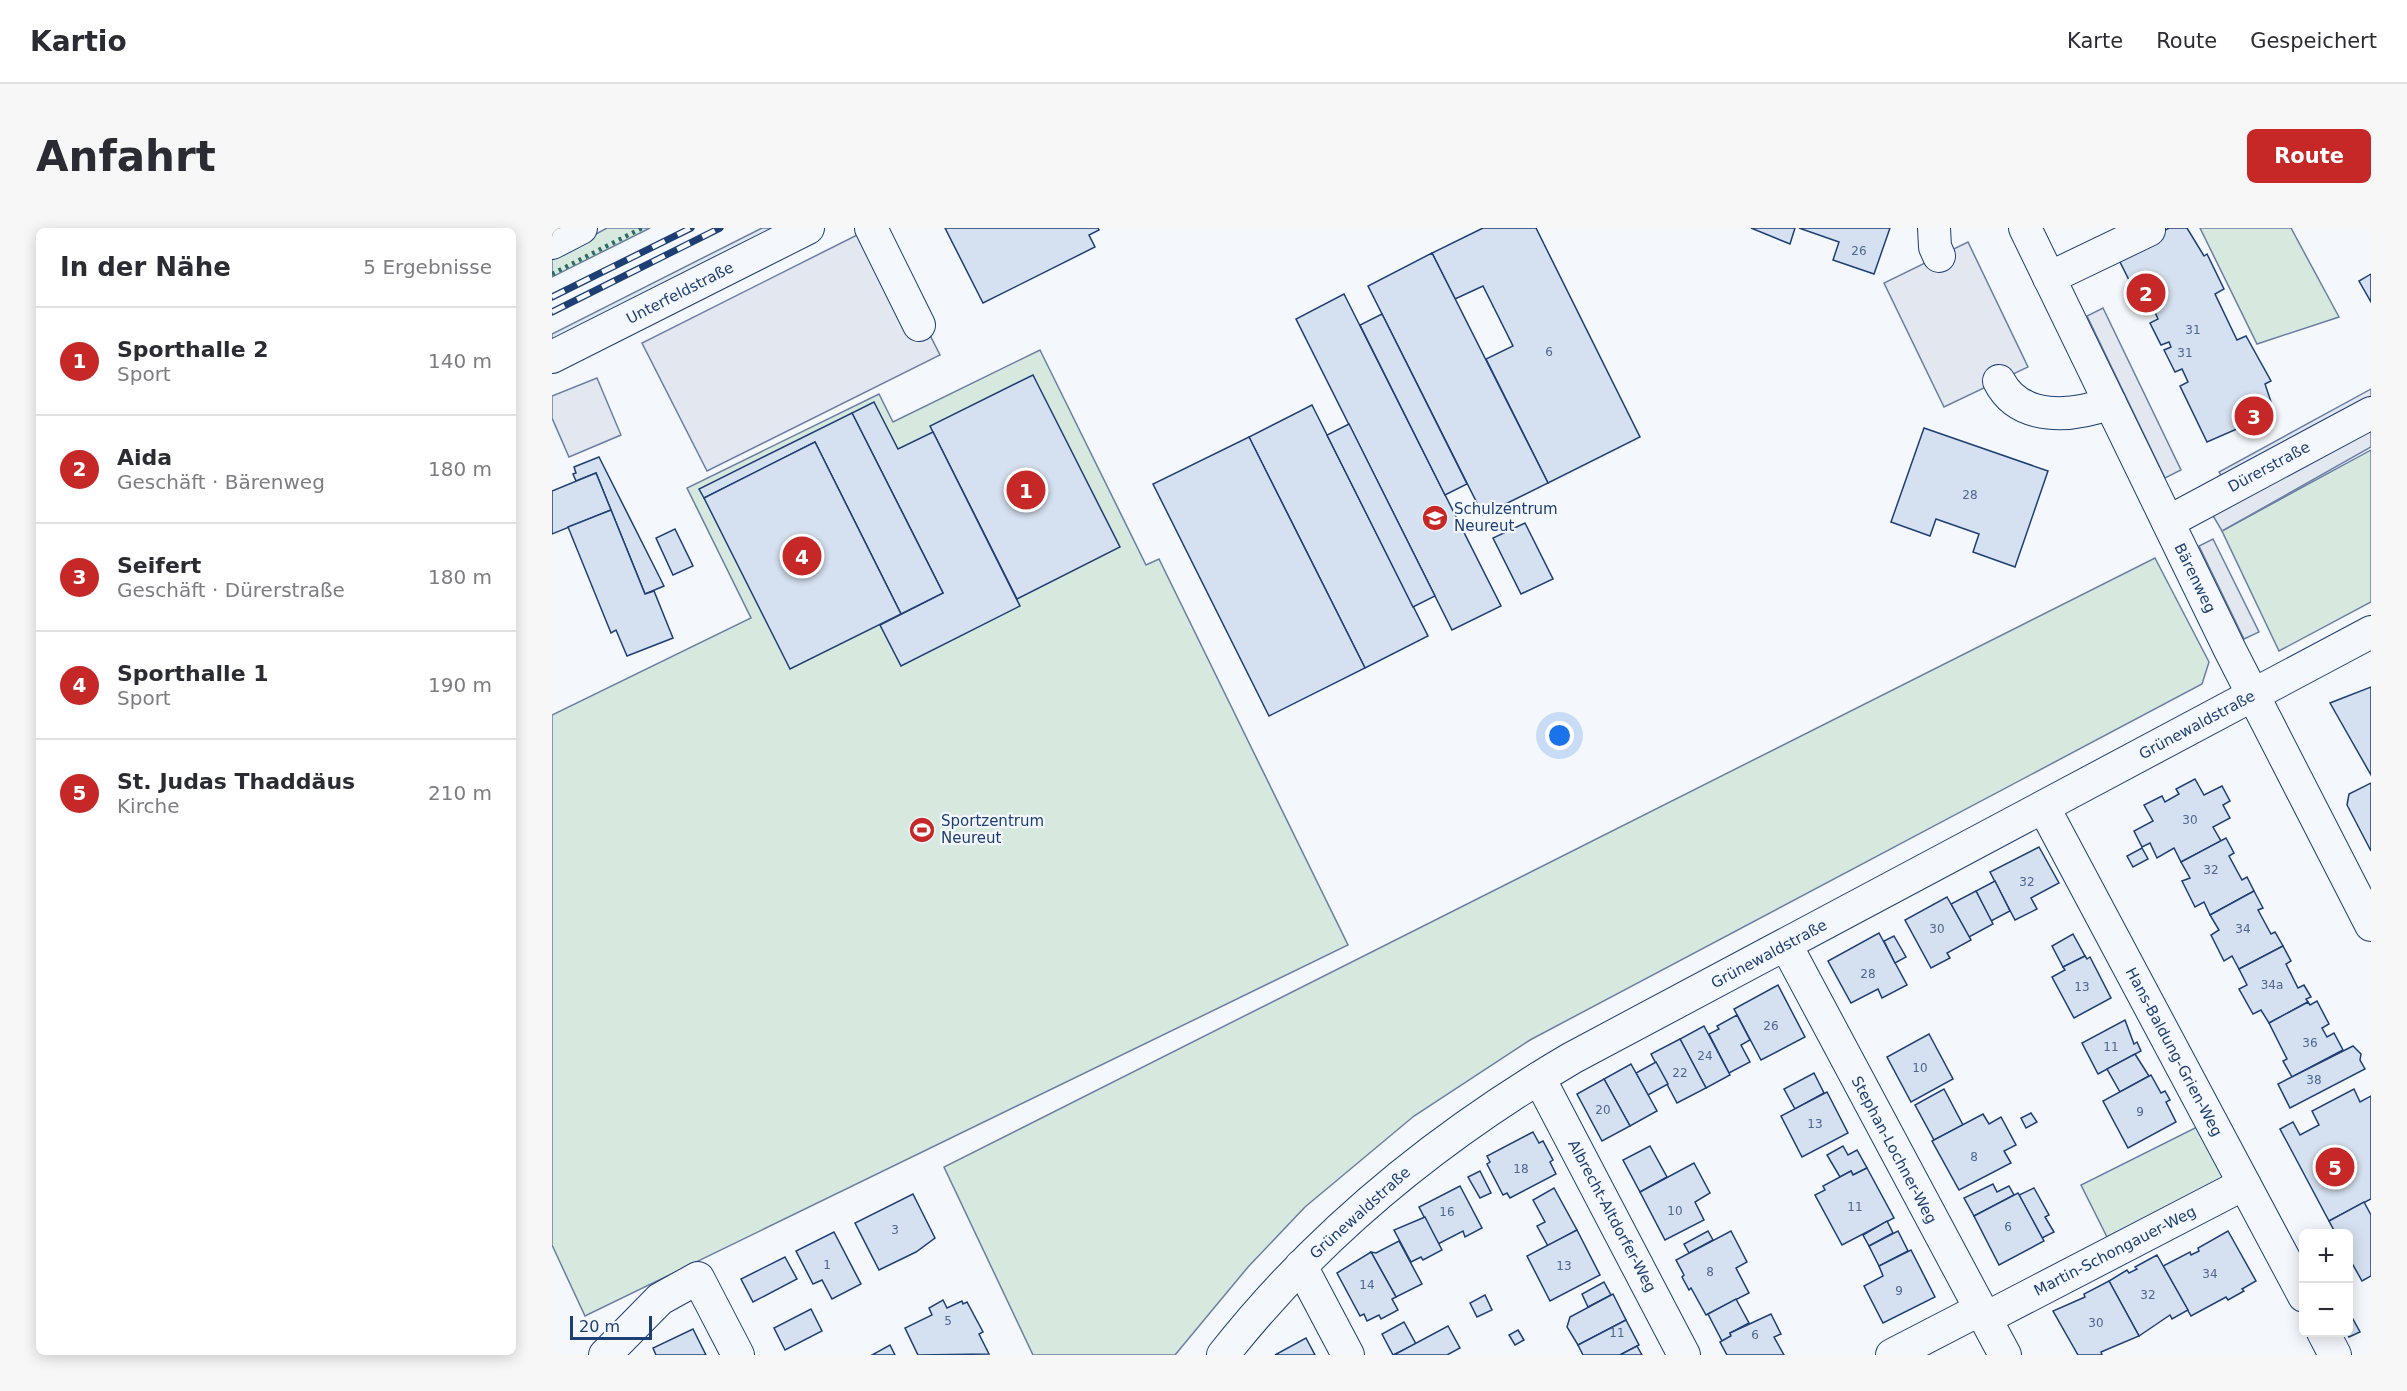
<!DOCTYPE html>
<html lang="de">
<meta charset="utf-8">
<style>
body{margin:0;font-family:"DejaVu Sans",sans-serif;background:#f7f7f7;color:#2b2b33}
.controls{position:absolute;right:18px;bottom:18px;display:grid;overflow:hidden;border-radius:9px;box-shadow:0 3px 15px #0003}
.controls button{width:54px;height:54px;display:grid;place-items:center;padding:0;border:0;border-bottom:2px solid #e1e1e2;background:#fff;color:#2b2b33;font:30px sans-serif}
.scale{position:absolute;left:18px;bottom:15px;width:82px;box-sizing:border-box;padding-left:6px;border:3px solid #1d3f73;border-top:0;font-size:16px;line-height:21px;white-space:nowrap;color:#1d3f73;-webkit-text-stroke:4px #f4f7fb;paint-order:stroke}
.you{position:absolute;left:1008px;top:508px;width:21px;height:21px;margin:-15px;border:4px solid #fff;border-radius:50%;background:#1a73e8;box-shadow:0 0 0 9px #1a73e833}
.badge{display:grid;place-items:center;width:39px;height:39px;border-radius:50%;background:#c62828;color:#fff;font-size:20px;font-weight:700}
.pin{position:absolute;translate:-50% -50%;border:3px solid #fff;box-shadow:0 2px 6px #0006}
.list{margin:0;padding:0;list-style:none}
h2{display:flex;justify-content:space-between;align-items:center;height:78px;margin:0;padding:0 24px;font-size:26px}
h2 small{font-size:20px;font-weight:400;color:#7c7c81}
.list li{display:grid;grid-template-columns:39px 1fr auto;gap:18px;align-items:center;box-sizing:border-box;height:108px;padding:0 24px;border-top:2px solid #e1e1e2}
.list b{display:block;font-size:22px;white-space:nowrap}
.list p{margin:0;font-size:20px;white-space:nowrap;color:#7c7c81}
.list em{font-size:20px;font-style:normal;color:#7c7c81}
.map{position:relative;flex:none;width:1819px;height:1127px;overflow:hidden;border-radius:9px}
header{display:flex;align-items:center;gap:36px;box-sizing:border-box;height:84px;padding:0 30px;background:#fff;border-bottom:2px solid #e1e1e2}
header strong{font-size:28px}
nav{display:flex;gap:33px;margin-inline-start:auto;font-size:21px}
.intro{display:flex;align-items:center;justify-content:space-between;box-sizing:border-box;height:144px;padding:0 36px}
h1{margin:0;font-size:42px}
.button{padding:15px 27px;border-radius:9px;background:#c62828;color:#fff;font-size:21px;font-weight:700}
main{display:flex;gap:36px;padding:0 36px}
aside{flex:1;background:#fff;border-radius:9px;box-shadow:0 3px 15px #0003}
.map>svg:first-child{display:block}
.green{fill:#d7e8df;stroke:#687fa3;stroke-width:1.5}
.parking{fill:#e3e8f0;stroke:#687fa3;stroke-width:1.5}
.building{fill:#d5e0f0;stroke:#1d3f73;stroke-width:1.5}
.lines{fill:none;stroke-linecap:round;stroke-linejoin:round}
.minor-casing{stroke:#1d3f73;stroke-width:34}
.minor{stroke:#f4f7fb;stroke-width:32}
.rail-casing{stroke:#1d3f73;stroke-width:7}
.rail{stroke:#f4f7fb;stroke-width:4.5;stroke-dasharray:14;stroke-linecap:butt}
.hedge{stroke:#2c6c60;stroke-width:4.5;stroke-dasharray:3 4.5;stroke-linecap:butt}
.labels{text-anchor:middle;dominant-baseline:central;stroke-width:4.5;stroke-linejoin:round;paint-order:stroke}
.number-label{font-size:12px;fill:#4b6792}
.street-label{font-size:15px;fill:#1d3f73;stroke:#f4f7fb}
.poi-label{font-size:15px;fill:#1d3f73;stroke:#f4f7fb;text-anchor:start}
</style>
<header>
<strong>Kartio</strong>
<nav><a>Karte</a><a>Route</a><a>Gespeichert</a></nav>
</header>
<div class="intro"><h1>Anfahrt</h1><a class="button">Route</a></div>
<main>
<aside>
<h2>In der Nähe<small>5 Ergebnisse</small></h2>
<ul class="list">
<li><span class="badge">1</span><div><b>Sporthalle 2</b><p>Sport</p></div><em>140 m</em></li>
<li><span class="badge">2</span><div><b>Aida</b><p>Geschäft · Bärenweg</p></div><em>180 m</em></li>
<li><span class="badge">3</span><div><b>Seifert</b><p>Geschäft · Dürerstraße</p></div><em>180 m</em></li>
<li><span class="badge">4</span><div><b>Sporthalle 1</b><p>Sport</p></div><em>190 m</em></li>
<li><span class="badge">5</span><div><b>St. Judas Thaddäus</b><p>Kirche</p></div><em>210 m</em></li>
</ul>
</aside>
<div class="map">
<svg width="1819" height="1127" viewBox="0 0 1819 1127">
<rect width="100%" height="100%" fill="#f4f7fb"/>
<!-- green -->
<g class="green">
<polygon points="55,0 98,0 0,49 0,30"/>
<polygon points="1648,0 1739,0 1787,89 1705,116"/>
<polygon points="488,122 594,337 607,331 796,717 33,1088 0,1017 0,487 199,390 135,260 327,166 341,194"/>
<polygon points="1819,222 1819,374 1727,423 1670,303"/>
<polygon points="1603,330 1657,434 1650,456 978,812 862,888 753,979 696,1039 623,1127 481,1127 392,939"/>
<polygon points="1647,898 1673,951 1555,1009 1529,957"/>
</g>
<!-- parking -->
<g class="parking">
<polygon points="210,0 231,0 0,118 0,106"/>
<polygon points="319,0 324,0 388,127 155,243 90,115"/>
<polygon points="1416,14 1476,139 1392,179 1332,55"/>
<polygon points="1551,80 1629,242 1613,250 1535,88"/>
<polygon points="45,150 69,207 17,229 0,190 0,168"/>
<polygon points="1819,161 1819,172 1672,252 1667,244"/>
<polygon points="1819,197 1819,219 1670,303 1660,286"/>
<polygon points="1661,311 1707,404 1692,411 1647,318"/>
</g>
<!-- building -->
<g class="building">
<polygon points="393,0 546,0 547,2 537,7 543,19 431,75"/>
<polygon points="931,0 984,0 1088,209 996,255 934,131 961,118 931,58 903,71 880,25"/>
<polygon points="1199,0 1243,0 1238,16"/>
<polygon points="1247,0 1338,0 1322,46 1281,32 1287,14"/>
<polygon points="1617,0 1635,0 1652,28 1655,26 1672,61 1663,66 1685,112 1694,108 1719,153 1713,156 1720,177 1713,180 1717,187 1655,214 1628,158 1636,154 1630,141 1623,144 1612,122 1619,119 1617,114 1609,117 1598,95 1606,91 1601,80 1593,84 1565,28"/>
<polygon points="880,25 996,255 931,287 816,58"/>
<polygon points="1819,46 1819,74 1807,53"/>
<polygon points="792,66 949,378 900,402 744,91"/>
<polygon points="830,86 915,256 893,267 808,97"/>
<polygon points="481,147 568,319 465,371 378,198"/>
<polygon points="322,174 346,221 381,204 468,378 349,438 328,397 391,365 300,185"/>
<polygon points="760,177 876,408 813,440 697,209"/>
<polygon points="300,185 391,365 349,386 263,214 152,270 147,261"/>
<polygon points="797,196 883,368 861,379 775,207"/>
<polygon points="1372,200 1496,243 1463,339 1421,324 1427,306 1384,291 1378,308 1339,294"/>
<polygon points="697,209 813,440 717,488 601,256"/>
<polygon points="263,214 349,386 238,441 152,270"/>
<polygon points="47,229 112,358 93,366 44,245 24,253 21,246 24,245 22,239"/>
<polygon points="44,245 59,282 0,306 0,263"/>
<polygon points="59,282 93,366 102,363 121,410 75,428 64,402 59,405 16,299"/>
<polygon points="973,295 1001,351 969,366 941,310"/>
<polygon points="123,301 141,338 121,347 104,310"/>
<polygon points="1819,459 1819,547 1778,475"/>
<polygon points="1643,551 1652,567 1670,558 1678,573 1671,577 1678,590 1661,599 1669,613 1629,634 1622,620 1605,630 1598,615 1590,619 1582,603 1601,593 1592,577 1610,568 1613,574 1627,566 1624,561"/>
<polygon points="1819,555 1819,623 1795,577 1797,566"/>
<polygon points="1674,610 1682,625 1677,628 1690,652 1695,649 1702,663 1658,687 1652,674 1643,679 1630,653 1638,650 1629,634"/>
<polygon points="1487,619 1507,655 1479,670 1485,681 1463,692 1438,644"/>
<polygon points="1590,620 1596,631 1581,639 1575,628"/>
<polygon points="1443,653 1458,683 1439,693 1424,663"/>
<polygon points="1424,663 1441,696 1417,709 1399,676"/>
<polygon points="1702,663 1711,680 1706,682 1719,706 1723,704 1731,718 1687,741 1680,728 1672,733 1659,707 1667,702 1658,687"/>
<polygon points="1395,669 1419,712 1395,725 1398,730 1379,740 1353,692"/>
<polygon points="1327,705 1355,757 1330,770 1326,761 1299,775 1276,733"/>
<polygon points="1521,706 1533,728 1511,739 1500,718"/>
<polygon points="1342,708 1354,729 1343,735 1332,713"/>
<polygon points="1731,718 1739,733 1734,736 1746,760 1752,757 1759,769 1754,771 1756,774 1717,795 1709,782 1701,786 1687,761 1695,757 1687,741"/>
<polygon points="1533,728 1535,731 1538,729 1559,770 1522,790 1500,749 1513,742 1511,739"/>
<polygon points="1226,757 1253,809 1209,832 1182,781"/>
<polygon points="1765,773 1777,796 1770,800 1775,809 1782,805 1791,822 1740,849 1731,833 1735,831 1717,795 1756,774 1758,777"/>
<polygon points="1185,787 1198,812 1189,817 1198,834 1177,845 1157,806 1167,801 1165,798"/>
<polygon points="1573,792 1582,816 1585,814 1589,823 1546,846 1530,815"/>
<polygon points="1152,798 1178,847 1154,860 1128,811"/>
<polygon points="1377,806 1401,851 1359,874 1335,829"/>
<polygon points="1128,811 1154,860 1125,875 1099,826"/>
<polygon points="1801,818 1809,826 1808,832 1813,841 1738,880 1726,856"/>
<polygon points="1583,826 1597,848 1568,864 1555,841"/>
<polygon points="1104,834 1116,856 1096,867 1084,845"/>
<polygon points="1079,836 1105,883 1078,898 1052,851"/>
<polygon points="1262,845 1272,865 1243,881 1232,861"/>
<polygon points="1599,847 1609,865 1613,863 1618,872 1614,874 1624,894 1576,920 1551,873"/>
<polygon points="1052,851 1078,898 1050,913 1025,866"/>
<polygon points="1392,861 1411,897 1382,912 1363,877"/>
<polygon points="1802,861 1808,874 1819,868 1819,971 1777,993 1728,901 1741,894 1748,907 1767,897 1760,883"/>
<polygon points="1275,864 1296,905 1250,929 1229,888"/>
<polygon points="1479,885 1485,894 1474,900 1469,890"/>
<polygon points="1431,886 1437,896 1449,889 1464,917 1452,923 1459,935 1407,962 1380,913"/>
<polygon points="981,904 987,915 991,913 1001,932 998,934 1004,946 958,970 955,965 951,967 935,936 938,934 935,928"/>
<polygon points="1098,918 1115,949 1088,964 1071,932"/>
<polygon points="1291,918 1296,927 1305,922 1315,940 1301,947 1299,943 1288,949 1275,927"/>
<polygon points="1142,935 1158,965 1143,974 1152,992 1113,1012 1088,964"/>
<polygon points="1315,940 1342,990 1290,1017 1263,967 1273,962 1271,958 1299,943 1301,947"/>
<polygon points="928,943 939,965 928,970 916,949"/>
<polygon points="1441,956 1445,964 1457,958 1462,967 1422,988 1412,970"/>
<polygon points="908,958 930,1000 913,1009 911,1003 886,1016 867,979"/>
<polygon points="1002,960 1025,1002 996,1018 985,998 993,994 981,972"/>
<polygon points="1482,960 1497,987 1493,989 1502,1004 1490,1010 1467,967"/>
<polygon points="1466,965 1492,1013 1447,1037 1422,988"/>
<polygon points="361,966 383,1010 364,1024 327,1042 303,995"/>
<polygon points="1812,974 1819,987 1819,1048 1810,1053 1796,1028 1796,1006 1784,1006 1777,993"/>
<polygon points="873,989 890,1022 871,1032 869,1029 859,1034 842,1002"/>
<polygon points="1335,993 1341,1005 1317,1018 1311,1007"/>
<polygon points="1025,1002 1048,1047 998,1073 975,1028"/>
<polygon points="1156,1003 1161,1012 1137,1025 1132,1016"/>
<polygon points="1179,1003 1195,1034 1184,1040 1197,1065 1154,1087 1139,1060 1137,1062 1130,1049 1132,1047 1124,1032"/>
<polygon points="1346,1003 1356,1023 1327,1038 1317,1018"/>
<polygon points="1676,1003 1704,1053 1690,1061 1692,1063 1676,1072 1674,1069 1639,1088 1611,1038 1638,1024 1639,1027 1647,1023 1646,1020"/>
<polygon points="282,1004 309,1056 280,1071 270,1052 261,1056 244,1023"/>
<polygon points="847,1013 870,1056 844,1069 819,1024 824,1025"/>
<polygon points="1359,1022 1383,1069 1331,1095 1312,1058 1331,1048 1327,1038"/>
<polygon points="819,1024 844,1069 840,1071 846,1082 829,1091 827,1087 815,1093 812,1086 808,1088 785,1045"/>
<polygon points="1605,1027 1636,1082 1620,1091 1618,1087 1587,1108 1557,1053 1575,1042 1577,1045 1585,1041 1583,1039"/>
<polygon points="233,1029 245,1051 201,1074 189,1051"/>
<polygon points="1557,1053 1587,1108 1549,1124 1550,1127 1526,1127 1501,1083 1533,1069 1532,1066"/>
<polygon points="1052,1054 1059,1067 1036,1079 1030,1066"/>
<polygon points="1061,1066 1074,1092 1026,1117 1015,1099 1018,1089"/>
<polygon points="933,1067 940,1082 925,1089 918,1075"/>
<polygon points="1184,1071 1197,1095 1178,1105 1179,1108 1170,1113 1156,1086"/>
<polygon points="391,1072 395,1080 410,1073 411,1076 415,1074 431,1104 427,1106 437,1126 366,1127 353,1100 380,1087 377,1080"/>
<polygon points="259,1081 270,1103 233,1122 222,1100"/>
<polygon points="1796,1082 1808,1104 1797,1109 1794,1104"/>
<polygon points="1219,1086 1229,1106 1222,1109 1232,1127 1175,1127 1168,1114 1179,1108 1178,1105"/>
<polygon points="1074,1092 1087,1117 1068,1127 1031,1127 1026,1117"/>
<polygon points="852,1094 864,1116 841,1127 830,1106"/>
<polygon points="896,1098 908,1120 895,1127 842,1127"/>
<polygon points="141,1101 154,1127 104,1127 101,1120"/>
<polygon points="966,1102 972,1112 963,1117 957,1107"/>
<polygon points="754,1110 763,1127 723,1127"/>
<polygon points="338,1117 343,1127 320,1127"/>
<polygon points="1085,1118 1090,1127 1068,1127"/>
</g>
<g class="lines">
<!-- minor casing -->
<g class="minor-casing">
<g id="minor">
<polyline points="319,0 367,97"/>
<polyline points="1382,0 1383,19 1387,28"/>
<polyline points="1473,0 1678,422 1819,697"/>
<polyline points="0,15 29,0"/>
<polyline points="1497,50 1597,2"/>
<polyline points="0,129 256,0"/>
<path d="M1447,153C1468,194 1521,189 1558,175"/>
<polyline points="1616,294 1819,185"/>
<polyline points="1492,580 1752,1068"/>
<polyline points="1234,717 1453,1127"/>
<polyline points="987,850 1132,1127"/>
<polyline points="749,1038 796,1127"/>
<polyline points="1434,1090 1692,956"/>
<polyline points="1771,1104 1783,1127"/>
<polyline points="53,1127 108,1071 146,1050 186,1127"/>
<path d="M671,1127C767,1005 887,908 1020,830L1819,404"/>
<polyline points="1340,1127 1429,1081"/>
</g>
</g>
<!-- minor -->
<use href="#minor" class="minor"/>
<!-- rail casing -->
<g class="rail-casing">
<g id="rail">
<polyline points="0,69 139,0"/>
<polyline points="0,84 168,0"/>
</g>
</g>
<!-- rail -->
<use href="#rail" class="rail"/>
<!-- hedge -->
<polyline class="hedge" points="0,46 90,0"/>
</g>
<!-- icons -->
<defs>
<g id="school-disc" transform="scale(1.35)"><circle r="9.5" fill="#c62828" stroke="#f4f7fb"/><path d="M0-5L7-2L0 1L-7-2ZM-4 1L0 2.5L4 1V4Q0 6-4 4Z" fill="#fff"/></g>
<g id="stadium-disc" transform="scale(1.35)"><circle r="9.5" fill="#c62828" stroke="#f4f7fb"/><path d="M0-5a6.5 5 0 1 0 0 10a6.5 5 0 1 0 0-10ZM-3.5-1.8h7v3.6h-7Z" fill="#fff"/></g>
</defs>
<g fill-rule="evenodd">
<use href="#school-disc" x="883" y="290"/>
<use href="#stadium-disc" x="370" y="602"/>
</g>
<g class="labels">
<!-- number labels -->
<g class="number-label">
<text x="1307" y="23">26</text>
<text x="1641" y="102">31</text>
<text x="997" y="124">6</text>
<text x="1633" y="125">31</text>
<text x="1418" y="267">28</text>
<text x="1638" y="592">30</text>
<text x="1659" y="642">32</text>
<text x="1475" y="654">32</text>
<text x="1385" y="701">30</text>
<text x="1691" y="701">34</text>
<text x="1316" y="746">28</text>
<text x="1720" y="757">34a</text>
<text x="1530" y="759">13</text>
<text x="1219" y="798">26</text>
<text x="1758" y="815">36</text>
<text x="1559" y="819">11</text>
<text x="1153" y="828">24</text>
<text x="1368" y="840">10</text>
<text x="1128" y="845">22</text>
<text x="1762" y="852">38</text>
<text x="1051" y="882">20</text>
<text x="1588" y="884">9</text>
<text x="1263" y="896">13</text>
<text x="1422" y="929">8</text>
<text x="969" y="941">18</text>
<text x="1303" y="979">11</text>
<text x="1123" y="983">10</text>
<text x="895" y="984">16</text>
<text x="1456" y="999">6</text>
<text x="343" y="1002">3</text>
<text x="275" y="1037">1</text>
<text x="1012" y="1038">13</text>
<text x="1158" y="1044">8</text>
<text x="1658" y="1046">34</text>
<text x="815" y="1057">14</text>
<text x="1347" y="1063">9</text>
<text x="1596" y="1067">32</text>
<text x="396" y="1093">5</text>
<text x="1544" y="1095">30</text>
<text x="1065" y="1105">11</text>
<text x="1203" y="1107">6</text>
</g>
<!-- street labels -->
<g class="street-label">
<text transform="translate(128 65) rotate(-27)">Unterfeldstraße</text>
<text transform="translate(1717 239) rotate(-28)">Dürerstraße</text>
<text transform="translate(1643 350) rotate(64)">Bärenweg</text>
<text transform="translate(1645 497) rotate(-28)">Grünewaldstraße</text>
<text transform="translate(1217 726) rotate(-28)">Grünewaldstraße</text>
<text transform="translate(1622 824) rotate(62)">Hans-Baldung-Grien-Weg</text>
<text transform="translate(1342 922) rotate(62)">Stephan-Lochner-Weg</text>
<text transform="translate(808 985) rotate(-42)">Grünewaldstraße</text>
<text transform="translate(1060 988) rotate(62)">Albrecht-Altdorfer-Weg</text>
<text transform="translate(1563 1023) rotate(-27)">Martin-Schongauer-Weg</text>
</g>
<!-- poi labels -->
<g class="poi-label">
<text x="902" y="281">Schulzentrum<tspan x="902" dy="17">Neureut</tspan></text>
<text x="389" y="593">Sportzentrum<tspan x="389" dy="17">Neureut</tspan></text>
</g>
</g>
</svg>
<div class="controls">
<button>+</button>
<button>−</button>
</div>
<div class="scale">20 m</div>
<div class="you"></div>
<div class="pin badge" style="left:474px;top:262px">1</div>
<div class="pin badge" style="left:1594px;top:65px">2</div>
<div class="pin badge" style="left:1702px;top:188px">3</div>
<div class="pin badge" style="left:250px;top:328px">4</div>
<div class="pin badge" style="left:1783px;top:939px">5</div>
</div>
</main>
